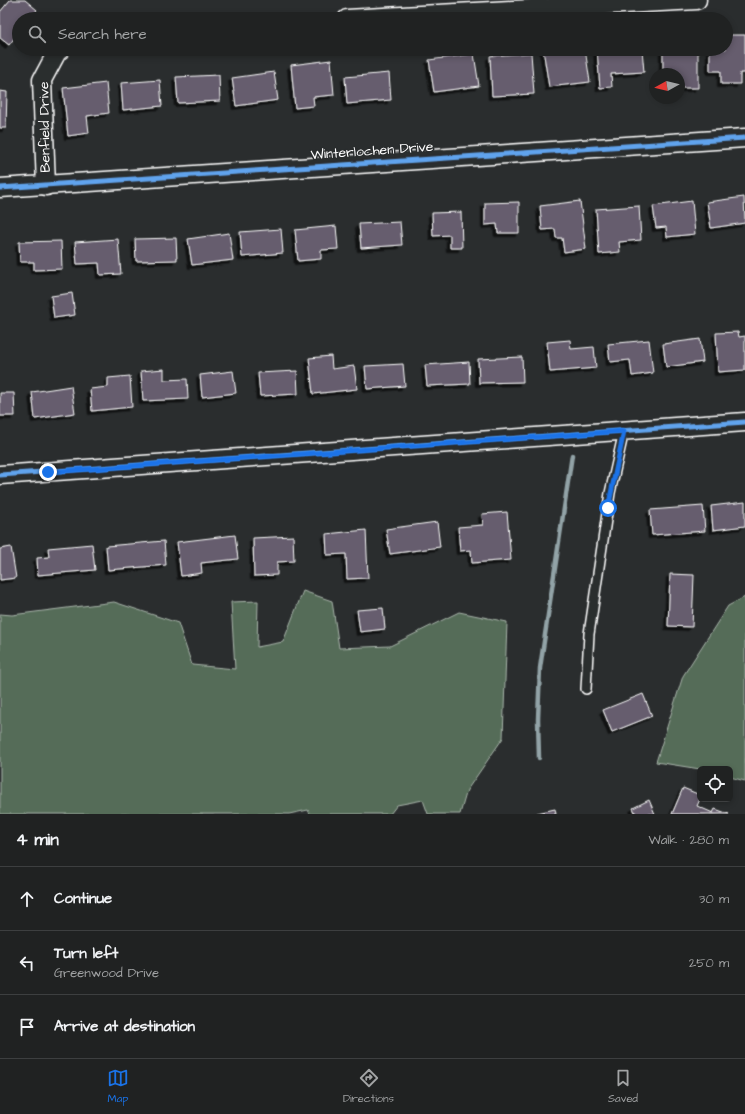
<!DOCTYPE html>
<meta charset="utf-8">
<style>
body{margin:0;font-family:"Architects Daughter",sans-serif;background:#2d2f2f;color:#f1f3f6}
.controls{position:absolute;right:12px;bottom:12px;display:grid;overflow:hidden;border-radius:6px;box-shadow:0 2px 6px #0003}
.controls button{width:36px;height:36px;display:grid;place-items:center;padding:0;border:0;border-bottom:1px solid #3d3f40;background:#202222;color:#f1f3f6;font:20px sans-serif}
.compass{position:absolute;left:649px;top:68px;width:36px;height:36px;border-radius:50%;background:#202222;box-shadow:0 2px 6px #0003;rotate:262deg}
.stop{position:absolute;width:12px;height:12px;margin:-9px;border:3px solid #1a73e8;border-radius:50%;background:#fff}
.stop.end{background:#1a73e8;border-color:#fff;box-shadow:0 1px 4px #0008}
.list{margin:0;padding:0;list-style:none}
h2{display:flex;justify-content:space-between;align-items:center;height:52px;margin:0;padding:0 16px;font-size:17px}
h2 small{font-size:13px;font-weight:400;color:#a2a4a5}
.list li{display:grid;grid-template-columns:26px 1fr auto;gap:12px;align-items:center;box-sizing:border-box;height:64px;padding:0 16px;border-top:1px solid #3d3f40}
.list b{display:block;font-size:15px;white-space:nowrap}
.list p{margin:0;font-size:13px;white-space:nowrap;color:#a2a4a5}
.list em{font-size:13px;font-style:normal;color:#a2a4a5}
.icon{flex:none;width:22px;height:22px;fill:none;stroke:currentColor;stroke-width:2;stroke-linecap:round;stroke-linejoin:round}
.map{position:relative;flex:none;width:745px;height:814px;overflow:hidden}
.search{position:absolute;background:#202222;box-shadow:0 2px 6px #0003;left:12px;right:12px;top:12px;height:44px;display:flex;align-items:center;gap:10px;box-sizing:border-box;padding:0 14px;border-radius:22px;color:#a2a4a5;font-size:15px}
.sheet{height:244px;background:#202222}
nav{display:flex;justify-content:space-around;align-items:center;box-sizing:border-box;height:56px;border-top:1px solid #3d3f40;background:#202222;font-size:11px;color:#a2a4a5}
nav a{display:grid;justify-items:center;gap:2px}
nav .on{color:#1a73e8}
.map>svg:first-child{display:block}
.green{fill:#556c58;stroke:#aab6ac}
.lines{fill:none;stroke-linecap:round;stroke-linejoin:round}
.stream{stroke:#92a3a7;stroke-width:4.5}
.building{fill:#665d6e;stroke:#fff;filter:url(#shadow)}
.service-casing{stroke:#fff;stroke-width:12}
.minor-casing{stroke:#fff;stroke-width:21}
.service{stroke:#2a2d2e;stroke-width:9}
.minor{stroke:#2a2d2e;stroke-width:18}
.cycleway-casing{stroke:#2a2d2e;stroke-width:8}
.cycleway{stroke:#60a3ed;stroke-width:5}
.route{stroke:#1a73e8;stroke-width:5}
.labels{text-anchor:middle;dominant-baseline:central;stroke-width:3;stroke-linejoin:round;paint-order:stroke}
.street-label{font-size:14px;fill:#fff;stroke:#2a2d2e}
</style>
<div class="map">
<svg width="745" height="814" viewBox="0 0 745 814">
<defs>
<filter id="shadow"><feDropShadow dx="-3.5" dy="3.5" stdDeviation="0" flood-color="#0009"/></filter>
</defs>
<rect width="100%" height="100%" fill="#2a2d2e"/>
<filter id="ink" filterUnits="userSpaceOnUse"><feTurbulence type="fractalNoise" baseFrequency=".025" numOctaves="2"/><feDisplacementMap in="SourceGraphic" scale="8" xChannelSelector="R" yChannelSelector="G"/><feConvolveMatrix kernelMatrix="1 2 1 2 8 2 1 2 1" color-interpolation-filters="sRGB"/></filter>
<g filter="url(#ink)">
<!-- green -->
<g class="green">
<polygon points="303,591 332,601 339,648 390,646 459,612 507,622 503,738 467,790 460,814 428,814 423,800 397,805 390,814 310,814 308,810 289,814 0,814 0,614 12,615 114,602 178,623 192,665 235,669 231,602 258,601 257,647 283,642"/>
<polygon points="745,597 745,781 730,777 730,769 700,769 656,762 683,676 728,606"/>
</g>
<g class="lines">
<!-- stream -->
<polyline class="stream" points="539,758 538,719 540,668 572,455"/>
</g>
<!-- building -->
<g class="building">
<polygon points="10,0 25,0 37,10 29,19 19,19 19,32 9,45 0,38 0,12"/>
<polygon points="726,35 745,35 745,73 740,73 740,84 721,84 721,71 710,71 710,49 726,49"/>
<polygon points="543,49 585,49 590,82 549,87"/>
<polygon points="597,49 642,49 644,72 611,74 612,87 600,88"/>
<polygon points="663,49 698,49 698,88 679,88 679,74 663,74"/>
<polygon points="531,53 534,94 492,96 490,56"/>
<polygon points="474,54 479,86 434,92 429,60"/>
<polygon points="331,60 334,95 313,97 314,106 295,108 291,65"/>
<polygon points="274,72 278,100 236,106 232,78"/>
<polygon points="389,73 391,100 347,104 345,77"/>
<polygon points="219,75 220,101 178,103 176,77"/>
<polygon points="160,80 162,106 123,110 121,83"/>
<polygon points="106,83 109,113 87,116 89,133 68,136 63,88"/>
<polygon points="0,91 7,92 6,128 0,128"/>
<polygon points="744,197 745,223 711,228 707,202"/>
<polygon points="580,201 586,249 564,252 562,238 556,238 555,229 542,230 540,206"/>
<polygon points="692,201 695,234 667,237 666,227 656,228 653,206"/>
<polygon points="519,202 519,233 498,233 497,224 485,225 485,203"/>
<polygon points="639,206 641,240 619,242 620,252 599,254 596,209"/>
<polygon points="461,212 462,248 450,248 450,235 433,236 432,213"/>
<polygon points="400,222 402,245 361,248 359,224"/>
<polygon points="336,226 338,249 321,250 321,259 298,261 295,230"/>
<polygon points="281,229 283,253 242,257 240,232"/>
<polygon points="229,233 233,260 192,265 188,239"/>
<polygon points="176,238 177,260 136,261 135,239"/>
<polygon points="118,239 121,274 100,275 99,263 77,264 75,242"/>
<polygon points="61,241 62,269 34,270 34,262 20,262 19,242"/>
<polygon points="72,293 75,315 54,318 51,296"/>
<polygon points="738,332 739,337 745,336 745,370 718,372 716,333"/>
<polygon points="700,339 703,362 666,367 663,344"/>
<polygon points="570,340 571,349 594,347 596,368 550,372 547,342"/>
<polygon points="649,340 653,373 632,376 630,360 610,362 608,344"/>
<polygon points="331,356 332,369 354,366 357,389 313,394 309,358"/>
<polygon points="522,357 523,382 479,383 478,359"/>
<polygon points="469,362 470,384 427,386 425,365"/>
<polygon points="403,364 405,386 367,389 365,366"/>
<polygon points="164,369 164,380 187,379 188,399 143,401 141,371"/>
<polygon points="233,371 236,393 202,397 200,375"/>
<polygon points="297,371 298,394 260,396 258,373"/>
<polygon points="130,376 132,407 92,411 90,389 108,387 108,378"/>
<polygon points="71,386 75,413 35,419 32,392"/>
<polygon points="0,393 14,393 15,416 0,416"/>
<polygon points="745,502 745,526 713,530 711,506"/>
<polygon points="703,506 705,531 652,535 650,510"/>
<polygon points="507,512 511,560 472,563 471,550 460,551 458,527 483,525 482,514"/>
<polygon points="437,522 440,547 390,554 386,529"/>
<polygon points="366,530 368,578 347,579 346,554 327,555 326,534"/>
<polygon points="235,535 238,559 201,563 202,573 181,576 177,542"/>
<polygon points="293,536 294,561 277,562 277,575 254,576 253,538"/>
<polygon points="164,541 166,565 108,570 106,546"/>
<polygon points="92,544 95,570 38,575 37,558 49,557 48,548"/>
<polygon points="11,547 16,578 0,580 0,549"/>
<polygon points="670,574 694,575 692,627 668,626"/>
<polygon points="383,608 385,629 360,632 357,610"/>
<polygon points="643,694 652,716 612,732 603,710"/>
<polygon points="683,788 700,795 700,799 697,806 713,813 715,809 729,814 672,814"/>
<polygon points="649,800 655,814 636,814 633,808"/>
<polygon points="555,809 556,814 538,814 537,813"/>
</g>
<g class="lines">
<!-- service casing -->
<g class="service-casing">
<polyline id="service" points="586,689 589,634 610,493 624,431"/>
</g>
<!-- minor casing -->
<g class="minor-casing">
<g id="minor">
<polyline points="347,19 697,0"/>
<polyline points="46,186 42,80 57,52 61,49"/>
<polyline points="0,188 745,138"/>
<polyline points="0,475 745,422"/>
</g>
</g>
<!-- service -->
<use href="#service" class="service"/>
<!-- minor -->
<use href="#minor" class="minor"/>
<!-- cycleway casing -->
<g class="cycleway-casing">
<g id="cycleway">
<polyline points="0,188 745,138"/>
<polyline points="0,475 745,422"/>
</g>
</g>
<!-- cycleway -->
<use href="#cycleway" class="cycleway"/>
</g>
</g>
<g class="lines" filter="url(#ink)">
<!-- route -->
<polyline class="route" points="48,472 624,431 608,508"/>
</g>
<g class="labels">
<!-- street labels -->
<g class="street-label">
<text transform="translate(45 127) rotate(-91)">Benfield Drive</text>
<text transform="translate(372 151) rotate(-4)">Winterlochen Drive</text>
</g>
</g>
</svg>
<div class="controls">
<button><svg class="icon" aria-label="locate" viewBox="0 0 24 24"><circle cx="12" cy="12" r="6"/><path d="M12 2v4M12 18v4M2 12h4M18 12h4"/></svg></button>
</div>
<svg class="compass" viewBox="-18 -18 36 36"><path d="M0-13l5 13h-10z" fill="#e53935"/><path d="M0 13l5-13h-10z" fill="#a2a4a5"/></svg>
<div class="stop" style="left:608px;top:508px"></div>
<div class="stop end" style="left:48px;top:472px"></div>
<div class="search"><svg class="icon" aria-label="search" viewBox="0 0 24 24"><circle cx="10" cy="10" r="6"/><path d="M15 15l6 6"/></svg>Search here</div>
</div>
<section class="sheet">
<h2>4 min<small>Walk · 280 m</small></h2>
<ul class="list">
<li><svg class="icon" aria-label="ahead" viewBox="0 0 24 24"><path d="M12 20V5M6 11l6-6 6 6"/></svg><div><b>Continue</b></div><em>30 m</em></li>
<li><svg class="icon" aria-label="left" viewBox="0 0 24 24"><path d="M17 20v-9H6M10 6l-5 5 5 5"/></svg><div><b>Turn left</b><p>Greenwood Drive</p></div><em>250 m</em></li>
<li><svg class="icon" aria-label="arrive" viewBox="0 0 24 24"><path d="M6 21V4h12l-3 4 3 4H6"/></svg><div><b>Arrive at destination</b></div></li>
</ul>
</section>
<nav>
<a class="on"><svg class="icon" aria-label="map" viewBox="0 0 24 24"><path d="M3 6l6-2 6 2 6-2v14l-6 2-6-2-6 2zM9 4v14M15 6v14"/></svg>Map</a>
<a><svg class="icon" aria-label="directions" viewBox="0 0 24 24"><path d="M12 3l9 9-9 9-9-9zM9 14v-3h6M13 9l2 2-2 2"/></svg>Directions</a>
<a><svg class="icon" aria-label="saved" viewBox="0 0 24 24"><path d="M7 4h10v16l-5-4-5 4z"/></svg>Saved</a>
</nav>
